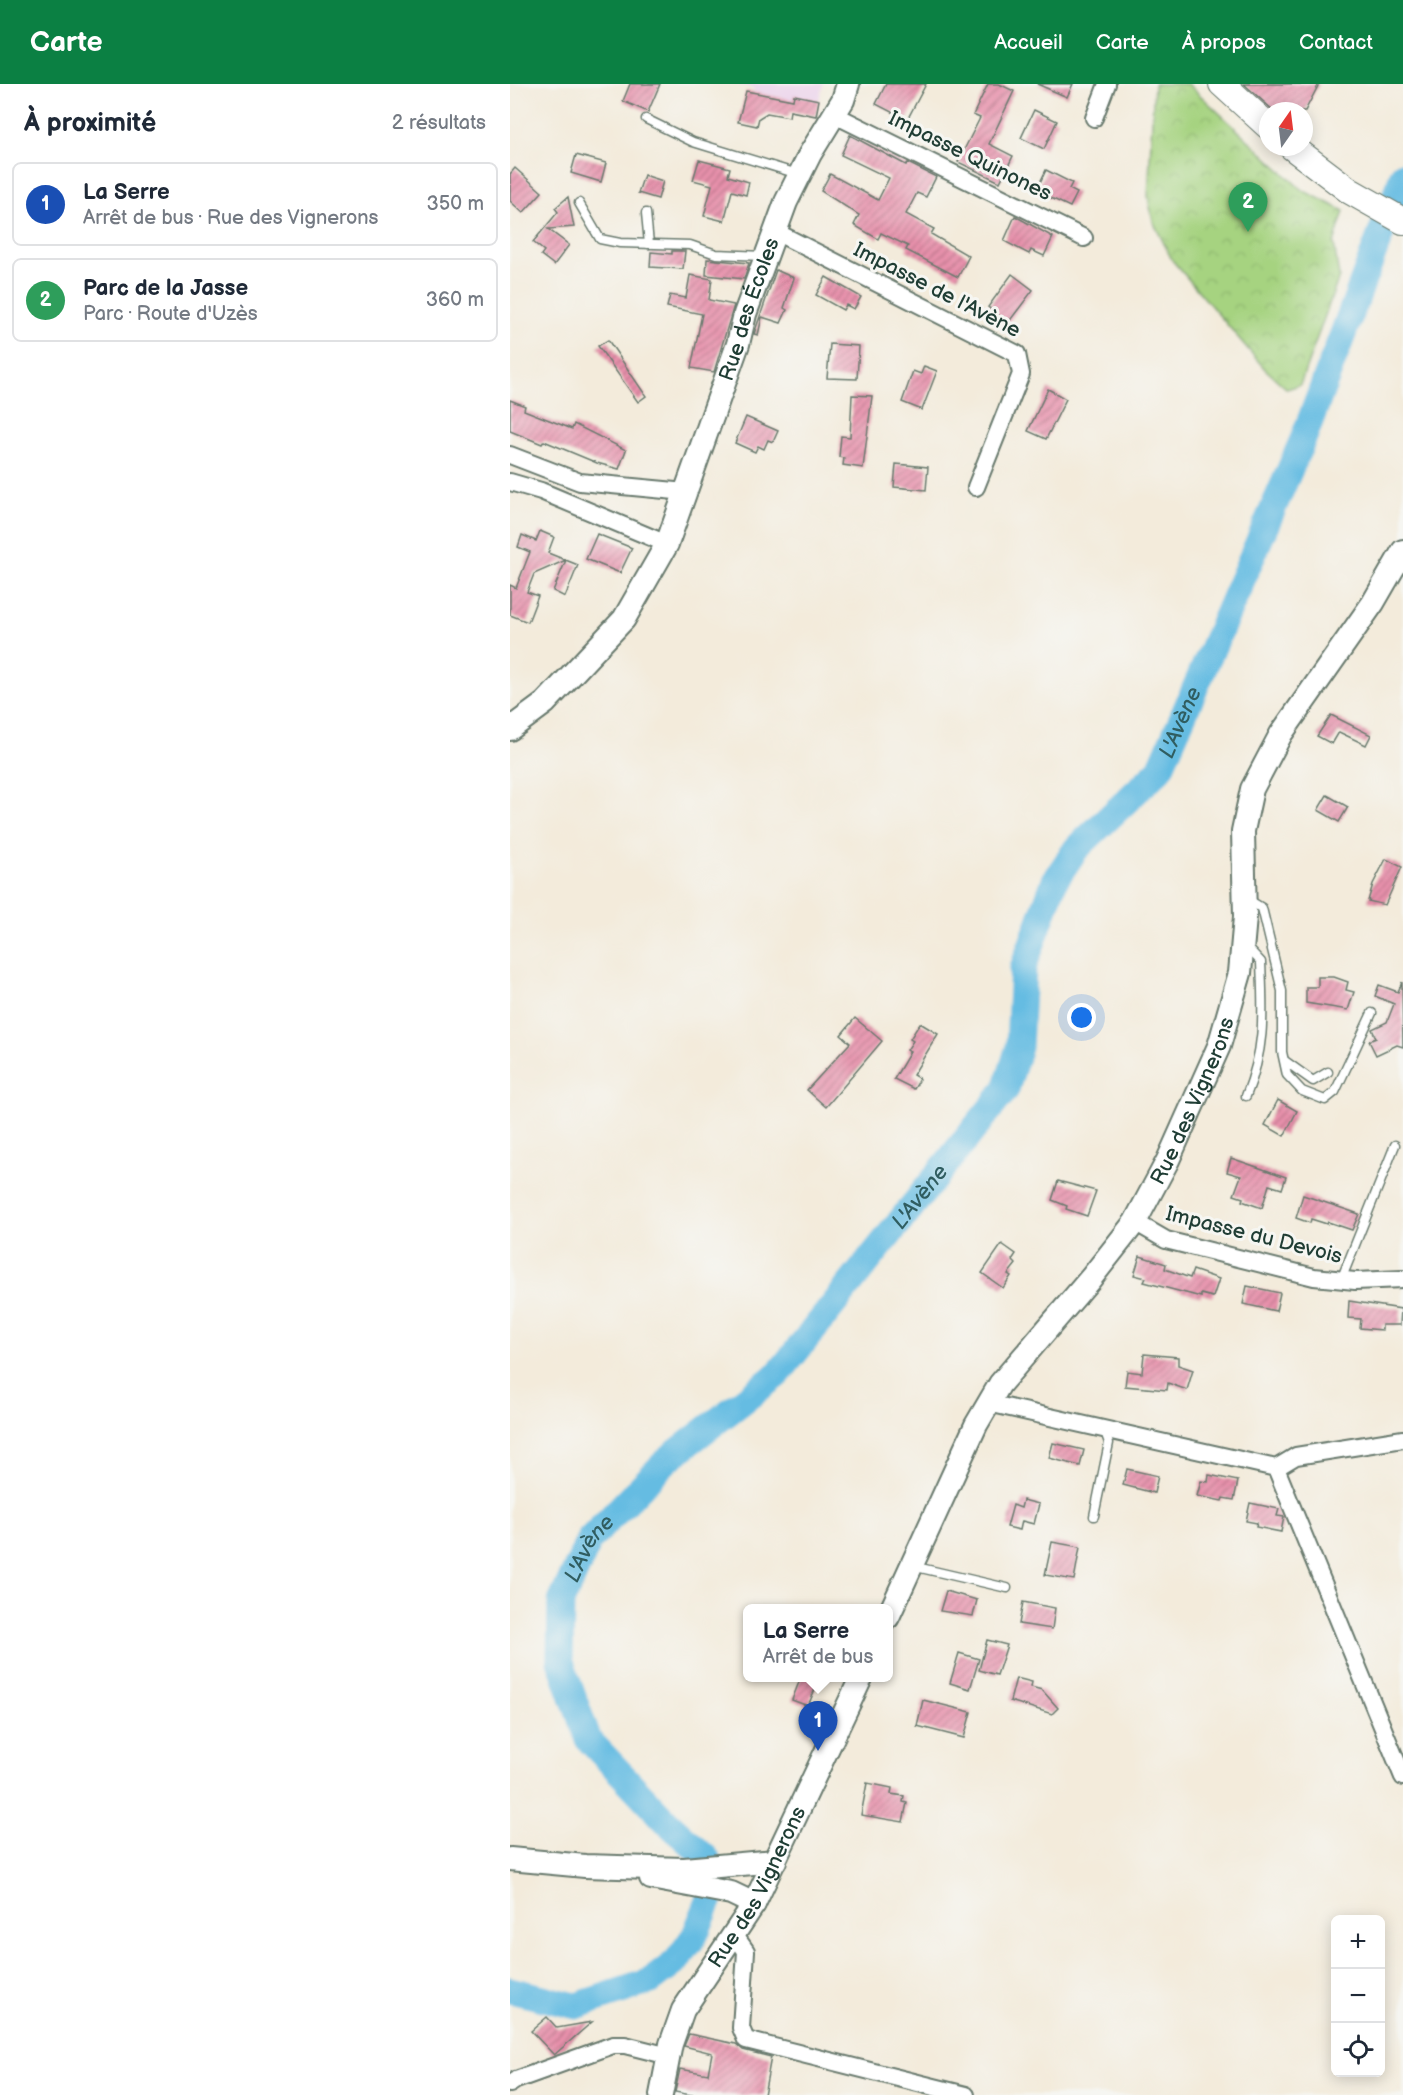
<!DOCTYPE html>
<html lang="fr">
<meta charset="utf-8">
<style>
body{margin:0;font-family:"Balsamiq Sans",sans-serif;background:#f2f2f3;color:#1f2937}
.controls{position:absolute;right:18px;bottom:18px;display:grid;overflow:hidden;border-radius:9px;box-shadow:0 3px 15px #0003}
.controls button{width:54px;height:54px;display:grid;place-items:center;padding:0;border:0;border-bottom:2px solid #e0e1e3;background:#fff;color:#1f2937;font:30px sans-serif}
.compass{position:absolute;left:749px;top:18px;width:54px;height:54px;border-radius:50%;background:#fff;box-shadow:0 3px 15px #0003;rotate:14deg}
.you{position:absolute;left:572px;top:934px;width:21px;height:21px;margin:-15px;border:4px solid #fff;border-radius:50%;background:#1a73e8;box-shadow:0 0 0 9px #1a73e833}
.badge{display:grid;place-items:center;width:39px;height:39px;border-radius:50%;background:#0b8043;color:#fff;font-size:20px;font-weight:700}
.pin{position:absolute;translate:-50% -50px;filter:drop-shadow(0 2px 3px #0008)}
.pin::after{content:'';position:absolute;top:32px;width:21px;height:18px;background:inherit;clip-path:polygon(0 0,100% 0,50% 100%)}
.popup{position:absolute;left:233px;top:1520px;width:150px;height:78px;box-sizing:border-box;display:grid;place-content:center;border-radius:9px;background:#fff;filter:drop-shadow(0 2px 4px #0005);font-size:20px;white-space:nowrap;color:#747a83}
.popup b{font-size:22px;color:#1f2937}
.popup::after{content:'';position:absolute;left:50%;top:100%;margin-left:-12px;border:12px solid transparent;border-top-color:#fff}
.list{margin:0;padding:0;list-style:none}
h2{display:flex;justify-content:space-between;align-items:center;height:78px;margin:0;padding:0 24px;font-size:26px}
h2 small{font-size:20px;font-weight:400;color:#747a83}
.list li{display:grid;grid-template-columns:39px 1fr auto;gap:18px;align-items:center;box-sizing:border-box;height:84px;margin:0 12px 12px;padding:0 12px;border:2px solid #e0e1e3;border-radius:9px}
.list b{display:block;font-size:22px;white-space:nowrap}
.list p{margin:0;font-size:20px;white-space:nowrap;color:#747a83}
.list em{font-size:20px;font-style:normal;color:#747a83}
.icon{flex:none;width:33px;height:33px;fill:none;stroke:currentColor;stroke-width:2;stroke-linecap:round;stroke-linejoin:round}
.map{position:relative;flex:none;width:893px;height:2011px;overflow:hidden}
header{display:flex;align-items:center;gap:36px;box-sizing:border-box;height:84px;padding:0 30px;background:#0b8043;color:#fff}
header strong{font-size:28px}
nav{display:flex;gap:33px;margin-inline-start:auto;font-size:21px}
main{display:flex}
aside{flex:1;background:#fff}
.map>svg:first-child{display:block}
.built{fill:#ebd1eb}
.park{fill:url(#park-crowns);stroke:#62885a;stroke-width:1.5}
.lines{fill:none;stroke-linecap:round;stroke-linejoin:round}
.river{stroke:#65bce2;stroke-width:27}
.building{fill:url(#building-hatch)}
.lane-casing{stroke:#697a6e;stroke-width:11}
.street-casing{stroke:#697a6e;stroke-width:20}
.secondary-casing{stroke:#697a6e;stroke-width:26}
.primary-casing{stroke:#697a6e;stroke-width:28}
.lane{stroke:#fff;stroke-width:8}
.street{stroke:#fff;stroke-width:16}
.secondary{stroke:#fff;stroke-width:22}
.primary{stroke:#fff;stroke-width:26}
.labels{text-anchor:middle;dominant-baseline:central;stroke-width:6;stroke-linejoin:round;paint-order:stroke}
.street-label{font-size:21px;fill:#1f3d34;stroke:#f6f6f2}
.water-label{font-size:22px;font-style:italic;fill:#305d60;stroke:#f6f6f2}
</style>
<header>
<strong>Carte</strong>
<nav><a>Accueil</a><a>Carte</a><a>À propos</a><a>Contact</a></nav>
</header>
<main>
<aside>
<h2>À proximité<small>2 résultats</small></h2>
<ul class="list">
<li><span class="badge" style="background:#1a4fb4">1</span><div><b>La Serre</b><p>Arrêt de bus · Rue des Vignerons</p></div><em>350 m</em></li>
<li><span class="badge" style="background:#2e9e5b">2</span><div><b>Parc de la Jasse</b><p>Parc · Route d'Uzès</p></div><em>360 m</em></li>
</ul>
</aside>
<div class="map">
<svg width="893" height="2011" viewBox="0 0 893 2011">
<defs>
<pattern id="park-crowns" width="20" height="18" patternUnits="userSpaceOnUse" patternTransform="scale(1.5)"><rect width="20" height="18" fill="#a6d380"/><path d="M2 6a3 3 0 1 1 6 0M12 15a3 3 0 1 1 6 0" fill="none" stroke="#8eb66f"/></pattern>
<pattern id="building-hatch" width="6" height="6" patternUnits="userSpaceOnUse" patternTransform="scale(1.5)"><rect width="6" height="6" fill="#e790ab"/><path d="M-1 1l2-2M0 6l6-6M5 7l2-2" fill="none" stroke="#bb778c"/></pattern>
</defs>
<rect width="100%" height="100%" fill="#f6f6f2"/>
<filter id="ink" filterUnits="userSpaceOnUse"><feTurbulence type="fractalNoise" baseFrequency=".0167" numOctaves="2"/><feDisplacementMap in="SourceGraphic" scale="12" xChannelSelector="R" yChannelSelector="G"/><feConvolveMatrix kernelMatrix="1 2 1 2 8 2 1 2 1" color-interpolation-filters="sRGB"/></filter>
<filter id="wash" filterUnits="userSpaceOnUse"><feTurbulence type="fractalNoise" baseFrequency=".008" numOctaves="4" result="noise"/><feDisplacementMap in="SourceGraphic" scale="24" xChannelSelector="R" yChannelSelector="G"/><feGaussianBlur stdDeviation="1.35" result="paint"/><feColorMatrix in="noise" values="0 0 0 0 0 0 0 0 0 0 0 0 0 0 0 0 0 1.4 0 .05"/><feComposite in="paint" operator="in"/></filter>
<g filter="url(#wash)">
<rect width="100%" height="100%" fill="#f3ebdb"/>
<!-- built -->
<polygon class="built" points="224,0 313,0 309,16 284,11 283,16 243,8 244,4"/>
<!-- park -->
<polygon class="park" points="644,0 678,0 792,106 834,127 824,159 829,193 790,301 777,305 755,285 662,176 643,137 638,113"/>
<g class="lines">
<!-- river -->
<path class="river" id="s1" d="M0,1906L66,1922L141,1897L166,1878L185,1851L202,1810L197,1775L157,1738L78,1655L50,1576L51,1518L80,1455L158,1375L268,1290L496,1005L509,963L513,884L545,796L566,765L650,685L794,353L893,91"/>
</g>
<g id="blocks">
<!-- building -->
<g class="building">
<polygon points="120,0 150,0 138,28 113,17"/>
<polygon points="376,0 416,0 397,36 366,20"/>
<polygon points="478,0 489,0 504,7 479,60 503,72 490,98 448,78 470,34 463,31"/>
<polygon points="527,0 563,0 557,13"/>
<polygon points="734,0 809,0 795,27 764,27"/>
<polygon points="236,7 283,16 284,11 309,16 306,32 280,27 279,33 257,29 249,34 247,42 228,38"/>
<polygon points="524,26 547,37 534,65 511,54"/>
<polygon points="340,51 396,81 398,79 426,93 416,113 407,109 396,130 424,145 421,150 459,172 448,193 396,166 398,162 371,149 368,155 344,141 349,131 311,107 320,90 368,116 379,94 331,71"/>
<polygon points="66,71 96,79 91,98 61,89"/>
<polygon points="189,76 220,84 218,92 239,98 236,111 222,107 214,137 194,132 202,101 183,96"/>
<polygon points="5,84 32,108 13,129 0,117 0,90"/>
<polygon points="536,86 562,99 559,105 567,109 560,123 526,107"/>
<polygon points="134,91 153,97 148,115 128,109"/>
<polygon points="58,113 64,143 38,145 59,161 44,181 31,171 34,167 23,158 48,128 45,124"/>
<polygon points="505,132 543,153 534,172 521,166 519,170 494,157"/>
<polygon points="162,167 175,167 173,185 140,183 141,168 162,170"/>
<polygon points="197,175 206,176 239,179 234,195 196,191"/>
<polygon points="266,186 284,194 274,224 277,226 271,239 252,233 248,251 244,250"/>
<polygon points="502,190 523,206 498,239 478,223"/>
<polygon points="180,191 202,195 199,216 224,221 204,288 181,284 192,230 157,223 160,211 176,214"/>
<polygon points="316,193 351,213 344,225 336,221 333,226 306,211"/>
<polygon points="98,256 136,312 128,318 88,262"/>
<polygon points="320,260 349,262 347,295 317,294"/>
<polygon points="414,282 427,287 412,326 392,318 403,287 411,290"/>
<polygon points="538,305 556,315 536,355 518,347"/>
<polygon points="342,311 362,312 353,384 333,381 334,374 329,373 331,352 340,353"/>
<polygon points="0,316 15,322 14,326 62,345 64,340 116,366 109,385 87,379 34,357 32,360 0,347"/>
<polygon points="236,333 268,347 263,358 258,356 254,365 248,362 245,368 225,359"/>
<polygon points="386,380 418,383 416,406 384,403"/>
<polygon points="30,447 44,453 38,469 68,481 55,513 43,507 56,476 24,490 17,508 28,512 18,538 0,531 0,501 6,504 20,468 8,463 12,451 26,457"/>
<polygon points="87,450 122,464 110,489 76,475"/>
<polygon points="821,631 861,651 856,661 829,648 822,660 807,652"/>
<polygon points="817,711 838,723 829,738 808,726"/>
<polygon points="876,775 892,783 875,821 858,817 863,800"/>
<polygon points="808,893 824,893 838,898 836,906 844,908 838,926 796,919 796,903 808,903"/>
<polygon points="892,898 893,963 887,961 866,971 859,957 866,954 862,945 877,938 884,920 865,912 869,901 888,908"/>
<polygon points="345,934 372,957 316,1023 297,1006 340,959 331,951"/>
<polygon points="410,939 428,950 403,991 410,995 404,1005 384,995 400,968 397,966 403,957 400,955"/>
<polygon points="768,1016 787,1027 774,1052 755,1041"/>
<polygon points="721,1074 776,1093 772,1105 759,1101 752,1124 732,1117 733,1114 724,1111 731,1092 717,1088"/>
<polygon points="548,1097 586,1107 577,1132 556,1125 557,1122 542,1116"/>
<polygon points="793,1111 849,1130 842,1146 818,1138 817,1140 801,1135 800,1139 786,1134"/>
<polygon points="492,1160 506,1170 502,1176 506,1180 498,1190 501,1192 493,1204 472,1189"/>
<polygon points="630,1172 656,1180 655,1185 680,1194 683,1186 709,1195 703,1213 691,1210 691,1213 634,1198 636,1194 624,1191"/>
<polygon points="737,1202 770,1209 766,1227 733,1220"/>
<polygon points="839,1217 891,1225 890,1241 872,1241 872,1246 850,1244 851,1235 838,1234"/>
<polygon points="634,1270 668,1273 668,1281 683,1286 677,1306 658,1299 657,1306 615,1302 617,1287 632,1289"/>
<polygon points="543,1359 574,1366 570,1382 539,1374"/>
<polygon points="617,1385 648,1392 644,1409 613,1401"/>
<polygon points="699,1391 728,1397 724,1416 713,1414 712,1417 687,1412 691,1397 698,1398"/>
<polygon points="513,1416 529,1420 524,1440 512,1437 510,1446 497,1443 503,1421 511,1424"/>
<polygon points="740,1419 769,1425 767,1432 774,1433 771,1448 746,1443 747,1439 736,1437"/>
<polygon points="542,1458 570,1463 564,1496 535,1491"/>
<polygon points="436,1507 467,1516 463,1532 430,1527"/>
<polygon points="513,1518 545,1524 542,1545 509,1540"/>
<polygon points="477,1556 497,1561 487,1591 469,1586"/>
<polygon points="449,1569 469,1575 460,1605 440,1599"/>
<polygon points="291,1593 310,1593 298,1622 282,1616"/>
<polygon points="506,1594 522,1598 521,1603 532,1606 548,1624 542,1630 500,1617"/>
<polygon points="413,1616 461,1628 454,1654 407,1642"/>
<polygon points="357,1699 382,1704 381,1710 394,1712 393,1718 397,1719 393,1738 351,1731"/>
<polygon points="37,1933 47,1944 82,1938 44,1971 21,1947"/>
<polygon points="179,1950 226,1960 233,1966 261,1973 254,2011 181,2011 165,2008 170,1985 198,1990 202,1969 174,1962"/>
</g>
</g>
</g>
<g filter="url(#ink)">
<use href="#blocks" fill-opacity="0" stroke="#697a6e" stroke-width="1.5"/>
<g class="lines">
<!-- lane casing -->
<g class="lane-casing">
<g id="lane">
<polyline points="136,35 183,58 288,90"/>
<polyline points="69,119 90,155 110,159 180,161 206,170 254,172"/>
<polyline points="136,129 139,160"/>
<polyline points="737,815 752,824 772,907 772,968 777,991 792,1007 815,1016 825,1008 862,929"/>
<path d="M736,862L751,878C753,929 756,963 736,1012"/>
<polyline points="775,977 803,997 818,988"/>
<polyline points="831,1196 885,1061"/>
<polyline points="584,1432 599,1359 594,1345"/>
<polyline points="402,1482 497,1504"/>
</g>
</g>
<!-- street casing -->
<g class="street-casing">
<g id="street">
<polyline points="325,31 574,154"/>
<polyline points="584,34 597,0"/>
<polyline points="266,148 507,270 511,290 466,403"/>
<polyline points="0,371 70,398 176,408"/>
<polyline points="0,398 31,407 157,460"/>
<polyline points="625,1138 656,1156 804,1193 845,1197 893,1195"/>
<polyline points="478,1319 766,1384 786,1372 893,1355"/>
<polyline points="766,1384 893,1693"/>
<polyline points="224,1850 236,1867 231,1944 236,1956 456,2011"/>
<polyline points="0,2000 6,1996 103,1961 115,1961 159,1972"/>
</g>
</g>
<!-- secondary casing -->
<g class="secondary-casing">
<g id="secondary">
<path id="s2" d="M0,645L35,619L114,535L157,460L228,260L235,230L276,118L300,70L333,16L338,0"/>
<path id="s3" d="M378,1533L466,1341L490,1300L581,1194L625,1138L658,1076L709,962L730,889L735,833L733,747L742,705L771,650L863,519L893,467"/>
<polyline points="0,1775 75,1782 174,1785 265,1777"/>
<polyline points="141,1794 221,1809 244,1820"/>
<path id="s4" d="M151,2011L161,1960L173,1926L244,1820L351,1594"/>
</g>
</g>
<!-- primary casing -->
<g class="primary-casing">
<g id="primary">
<polyline points="712,0 758,42"/>
<polyline points="782,63 840,107 893,137"/>
</g>
</g>
<!-- lane -->
<use href="#lane" class="lane"/>
<!-- street -->
<use href="#street" class="street"/>
<!-- secondary -->
<use href="#secondary" class="secondary"/>
<!-- primary -->
<use href="#primary" class="primary"/>
</g>
</g>
<g class="labels">
<!-- street labels -->
<g class="street-label">
<text transform="translate(460 72) rotate(26)">Impasse Quinones</text>
<text transform="translate(427 206) rotate(27)">Impasse de l'Avène</text>
<text stroke="none"><textPath href="#s2" startOffset="494">Rue des Écoles</textPath></text>
<text stroke="none"><textPath href="#s3" startOffset="604">Rue des Vignerons</textPath></text>
<text transform="translate(744 1151) rotate(14)">Impasse du Devois</text>
<text stroke="none"><textPath href="#s4" startOffset="232">Rue des Vignerons</textPath></text>
</g>
<!-- water labels -->
<g class="water-label">
<text stroke="none"><textPath href="#s1" startOffset="1708">L'Avène</textPath></text>
<text stroke="none"><textPath href="#s1" startOffset="1149">L'Avène</textPath></text>
<text stroke="none"><textPath href="#s1" startOffset="663">L'Avène</textPath></text>
</g>
</g>
</svg>
<div class="controls">
<button>+</button>
<button>−</button>
<button><svg class="icon" aria-label="locate" viewBox="0 0 24 24"><circle cx="12" cy="12" r="6"/><path d="M12 2v4M12 18v4M2 12h4M18 12h4"/></svg></button>
</div>
<svg class="compass" viewBox="-18 -18 36 36"><path d="M0-13l5 13h-10z" fill="#e53935"/><path d="M0 13l5-13h-10z" fill="#747a83"/></svg>
<div class="you"></div>
<div class="pin badge" style="left:308px;top:1667px;background:#1a4fb4">1</div>
<div class="popup"><b>La Serre</b>Arrêt de bus</div>
<div class="pin badge" style="left:738px;top:148px;background:#2e9e5b">2</div>
</div>
</main>
